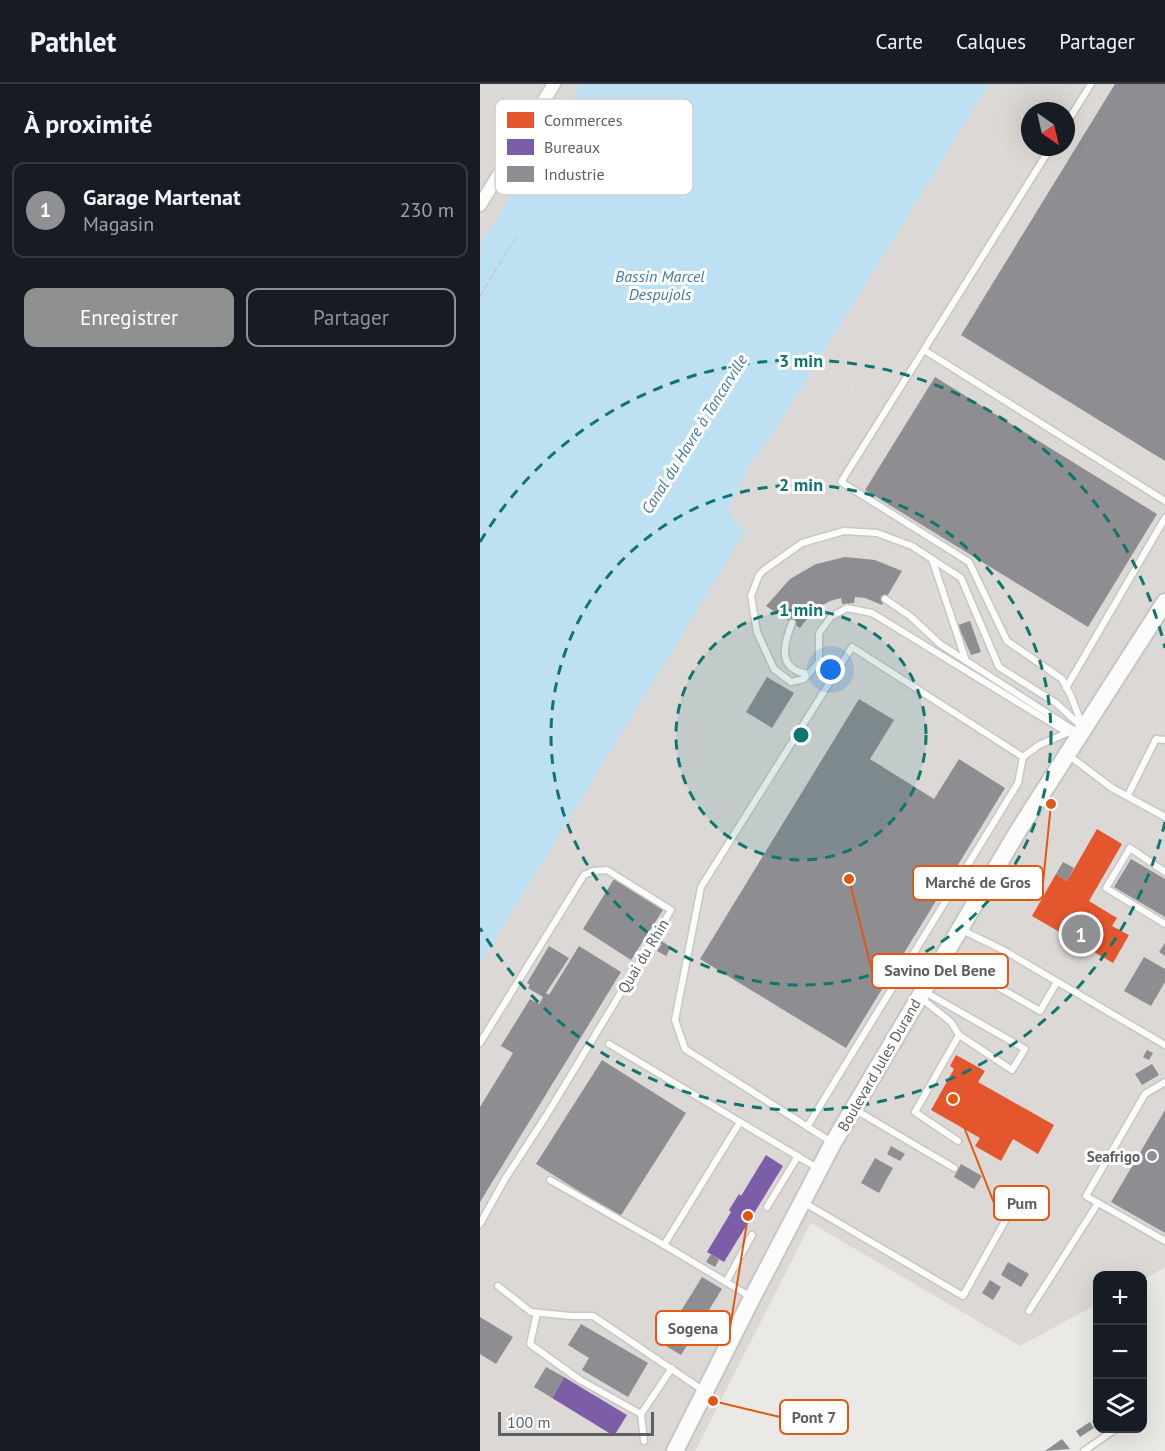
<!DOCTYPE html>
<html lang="fr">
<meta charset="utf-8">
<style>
body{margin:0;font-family:"PT Sans",sans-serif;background:#242831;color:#f1f3f6}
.controls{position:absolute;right:18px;bottom:18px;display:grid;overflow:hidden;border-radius:12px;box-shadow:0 6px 24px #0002}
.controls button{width:54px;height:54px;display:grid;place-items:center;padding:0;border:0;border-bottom:2px solid #363941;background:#171b24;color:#f1f3f6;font:30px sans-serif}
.compass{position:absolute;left:541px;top:18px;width:54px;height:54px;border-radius:50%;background:#171b24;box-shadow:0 6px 24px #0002;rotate:146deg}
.scale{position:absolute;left:18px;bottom:15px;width:156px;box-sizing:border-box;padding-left:6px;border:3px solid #5c6063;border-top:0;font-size:16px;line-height:21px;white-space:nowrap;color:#5c6063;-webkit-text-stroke:4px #fff;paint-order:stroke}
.you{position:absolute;left:351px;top:586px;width:21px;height:21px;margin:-15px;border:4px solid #fff;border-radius:50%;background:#1a73e8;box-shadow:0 0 0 9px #1a73e833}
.badge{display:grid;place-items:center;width:39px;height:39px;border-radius:50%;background:#8e9091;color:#fff;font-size:20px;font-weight:700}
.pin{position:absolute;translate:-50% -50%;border:3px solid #fff;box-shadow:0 2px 6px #0006}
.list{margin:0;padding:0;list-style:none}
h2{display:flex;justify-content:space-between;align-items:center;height:78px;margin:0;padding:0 24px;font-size:26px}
h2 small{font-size:20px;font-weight:400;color:#9ea1a6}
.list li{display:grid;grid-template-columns:39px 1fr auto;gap:18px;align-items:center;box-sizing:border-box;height:96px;margin:0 12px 12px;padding:0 12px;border:2px solid #363941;border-radius:12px}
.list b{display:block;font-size:22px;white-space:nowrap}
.list p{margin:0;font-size:20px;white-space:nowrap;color:#9ea1a6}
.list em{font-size:20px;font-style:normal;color:#9ea1a6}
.actions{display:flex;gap:12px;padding:18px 24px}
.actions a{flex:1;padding:14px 0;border:2px solid #8e9091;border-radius:12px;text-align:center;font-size:21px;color:#8e9091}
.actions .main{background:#8e9091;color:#fff}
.icon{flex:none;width:33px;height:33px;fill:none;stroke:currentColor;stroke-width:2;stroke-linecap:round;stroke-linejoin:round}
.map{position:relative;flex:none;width:685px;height:1367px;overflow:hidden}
header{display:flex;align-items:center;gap:36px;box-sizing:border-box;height:84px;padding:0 30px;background:#171b24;border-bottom:2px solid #363941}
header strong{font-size:28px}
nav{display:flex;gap:33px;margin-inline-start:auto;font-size:21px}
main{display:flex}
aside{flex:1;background:#171b24}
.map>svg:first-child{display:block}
.industrial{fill:#dbd8d6;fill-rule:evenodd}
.water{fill:#bde1f3}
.shops{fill:#e4572e}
.offices{fill:#7b5ea7}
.industry{fill:#8d8d92}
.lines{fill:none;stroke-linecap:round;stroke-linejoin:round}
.service-casing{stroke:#c7c7c6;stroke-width:9}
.minor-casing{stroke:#c7c7c6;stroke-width:15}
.secondary-casing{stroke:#c5c6c5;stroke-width:20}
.path{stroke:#c5cac8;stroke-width:1.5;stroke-dasharray:6 3;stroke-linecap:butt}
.service{stroke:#fcfcfb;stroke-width:6}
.minor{stroke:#fcfcfb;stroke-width:12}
.secondary{stroke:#fcfcfb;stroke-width:16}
.rail{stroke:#e2e2e2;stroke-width:3;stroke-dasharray:1.5 8;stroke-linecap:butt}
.ring{fill:none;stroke:#0f766e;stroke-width:3;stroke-dasharray:10 8}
.poi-dot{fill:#8e9091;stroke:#fff;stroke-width:2}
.labels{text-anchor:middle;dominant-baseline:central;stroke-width:6;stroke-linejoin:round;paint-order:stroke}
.street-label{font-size:15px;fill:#5c6063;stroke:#fff}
.poi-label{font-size:15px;font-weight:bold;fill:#5c6063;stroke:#fff;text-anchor:end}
.water-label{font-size:16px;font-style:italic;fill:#447aa1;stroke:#fff}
.key{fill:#fff;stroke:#cecfd0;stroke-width:1.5}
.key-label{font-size:16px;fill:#5c6063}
.centre{fill:#0f766e;stroke:#fff;stroke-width:3}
.ring-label{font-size:18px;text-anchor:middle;font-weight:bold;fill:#0f766e;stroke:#fff;stroke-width:6;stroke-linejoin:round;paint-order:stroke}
.leader{fill:none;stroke:#e15910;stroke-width:2}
.callout-dot{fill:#e15910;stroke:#fff;stroke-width:2}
.callout{fill:#fff;stroke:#e15910;stroke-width:2}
.callout-label{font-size:16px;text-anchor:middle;font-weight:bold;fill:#5c6063}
</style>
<header>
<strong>Pathlet</strong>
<nav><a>Carte</a><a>Calques</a><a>Partager</a></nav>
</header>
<main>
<aside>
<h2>À proximité<small></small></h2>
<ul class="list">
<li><span class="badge">1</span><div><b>Garage Martenat</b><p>Magasin</p></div><em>230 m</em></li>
</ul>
<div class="actions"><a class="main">Enregistrer</a><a>Partager</a></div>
</aside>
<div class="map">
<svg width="685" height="1367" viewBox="0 0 685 1367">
<rect width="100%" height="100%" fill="#ebe9e6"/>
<!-- industrial -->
<g class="industrial">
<polygon points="0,0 100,0 0,162"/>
<path d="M509,0H685V1183L663,1196L662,1192H618L617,1220L540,1262L331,1139L215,1367H0V880L264,449L254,438L249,422L263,397L268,383L293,350ZM550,27H586V63H550Z"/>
</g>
<!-- water -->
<polygon class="water" points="100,0 509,0 293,350 268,383 263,397 249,422 254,438 265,448 0,880 0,162"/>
<!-- shops -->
<g class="shops">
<polygon points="617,745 642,760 609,817 637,834 632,842 649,851 633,879 552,832 576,790 587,797"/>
<polygon points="476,971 505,987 498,998 574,1041 558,1070 533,1055 521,1077 495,1062 500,1054 451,1026 474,985 470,982"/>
</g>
<!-- offices -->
<g class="offices">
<polygon points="286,1071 303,1082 244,1178 227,1168 251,1128 249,1126 259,1110 261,1112"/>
<polygon points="84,1293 147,1331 134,1352 72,1314"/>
</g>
<!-- industry -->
<g class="industry">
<polygon points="635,0 685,0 685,377 481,251"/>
<polygon points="455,293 677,430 608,543 385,406"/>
<polygon points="365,473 395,476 422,487 402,521 385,514 375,513 374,519 362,520 361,514 350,517 341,522 343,527 334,534 330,531 320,544 286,522 310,495 336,480"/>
<polygon points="490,537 501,568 491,571 478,541"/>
<polygon points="287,593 314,609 292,644 266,628"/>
<polygon points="379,615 414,636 390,675 454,715 479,675 525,704 366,964 220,875"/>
<polygon points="651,775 685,795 685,833 634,803"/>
<polygon points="583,778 594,784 587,797 576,790"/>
<polygon points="134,795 183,826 151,876 103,845"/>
<polygon points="183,858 191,863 186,872 177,867"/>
<polygon points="685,859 685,872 679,868"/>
<polygon points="69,862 89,874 66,909 69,911 99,862 141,888 0,1118 0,1023 33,969 21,962 50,915 59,920 63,913 48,904 50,901 47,899"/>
<polygon points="664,873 685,885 685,898 671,922 644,907"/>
<polygon points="667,966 673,969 669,976 663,973"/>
<polygon points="122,976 206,1029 140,1133 56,1080"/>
<polygon points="672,980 679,991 662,1001 655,990"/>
<polygon points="685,1026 685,1149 631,1118"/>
<polygon points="411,1062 425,1070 420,1077 407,1070"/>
<polygon points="395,1074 413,1084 399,1109 381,1099"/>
<polygon points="481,1080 502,1092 494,1105 474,1093"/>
<polygon points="231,1170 239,1176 235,1183 226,1178"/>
<polygon points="528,1178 549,1190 541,1203 521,1191"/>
<polygon points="222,1193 242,1205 201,1271 181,1259"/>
<polygon points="510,1196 521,1203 513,1216 502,1209"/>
<polygon points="0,1233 33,1253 16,1280 0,1270"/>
<polygon points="101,1240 168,1279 148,1313 102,1286 109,1274 88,1261"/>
<polygon points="66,1283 84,1293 72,1314 54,1303"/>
<polygon points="618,1333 618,1344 628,1344 620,1349 612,1337"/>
<polygon points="610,1338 614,1344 600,1353 596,1347"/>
<polygon points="582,1355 590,1365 565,1367"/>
</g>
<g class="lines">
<!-- service casing -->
<g class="service-casing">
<g id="service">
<polyline points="586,40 611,0"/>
<polyline points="571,63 361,398 489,478 527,557 582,595 591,612 602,641"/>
<polyline points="444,266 685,417"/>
<polyline points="452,475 486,577"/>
<polyline points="405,515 430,532 460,560 595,647"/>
<path d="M312,539C303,562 297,585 328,590"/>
<polyline points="586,604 685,434"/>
<polyline points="588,649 392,529 367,524 351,533 339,549 339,578 324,595 311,598 294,585 277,548 271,512 279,491 284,486 322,459 364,447 397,449 432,462 481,494 519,583 576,619 603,644"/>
<polyline points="587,670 632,704 685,733"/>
<polyline points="648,711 676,655 685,656"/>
<polyline points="685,788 650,764 626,804 685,840"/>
<polyline points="480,845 525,867 685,961"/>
<polyline points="506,896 560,927 577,898"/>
<polyline points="442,915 471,938 479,951 532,986 545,965 445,908"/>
<polyline points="0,959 104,791 113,787 127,786 191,826 66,1032 25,1095 0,1140"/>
<polyline points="129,960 339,1085"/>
<polyline points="685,998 665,1010 606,1112 685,1157"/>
<polyline points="374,1025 474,1084"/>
<polyline points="260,1038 184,1161 271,1213"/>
<polyline points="327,1043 538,699 543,673"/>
<polyline points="478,1057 435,1028 479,951"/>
<polyline points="353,1059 205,965 195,936 221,803 372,563 543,673 559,661 587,649"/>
<polyline points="70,1096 184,1161"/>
<polyline points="323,1118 483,1212 525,1137"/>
<polyline points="287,1123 318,1072"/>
<polyline points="246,1198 272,1151"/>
<polyline points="18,1202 51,1228 91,1232 113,1232 224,1307"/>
<polyline points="549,1227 618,1119"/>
<polyline points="57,1229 50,1260 100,1296 161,1330 192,1284"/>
<polyline points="161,1330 164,1357"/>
<polyline points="604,1367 637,1344"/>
</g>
</g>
<!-- minor casing -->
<g class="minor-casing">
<polyline id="minor" points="0,121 74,0"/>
</g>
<!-- secondary casing -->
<g class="secondary-casing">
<polyline id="secondary" points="195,1367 272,1214 353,1059 538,747 685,518"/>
</g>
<!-- path -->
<polyline class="path" points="0,212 36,153"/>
<!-- service -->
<use href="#service" class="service"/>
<!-- minor -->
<use href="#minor" class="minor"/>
<!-- secondary -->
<use href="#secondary" class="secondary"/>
<!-- rail -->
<g class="rail">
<polyline points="332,371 559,0"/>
<polyline points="247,524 293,450"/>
<polyline points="0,907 310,404"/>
<polyline points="0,926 151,680"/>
</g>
</g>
<!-- distance rings -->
<circle cx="321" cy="651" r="125" fill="#0f766e" fill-opacity=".12"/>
<g class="ring">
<circle cx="321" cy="651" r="125"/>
<circle cx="321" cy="651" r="250"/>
<path d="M685 738A374 374 0 0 1 0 844M0 458A374 374 0 0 1 685 564"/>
</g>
<!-- markers -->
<circle class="poi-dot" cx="672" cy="1072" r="6"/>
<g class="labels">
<!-- street labels -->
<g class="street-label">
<text transform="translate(163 872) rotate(-59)">Quai du Rhin</text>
<text transform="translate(399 981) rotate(-60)">Boulevard Jules Durand</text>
</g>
<!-- poi labels -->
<g class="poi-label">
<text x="660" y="1072">Seafrigo</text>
</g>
<!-- water labels -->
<g class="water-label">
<text x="180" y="192">Bassin Marcel<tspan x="180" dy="18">Despujols</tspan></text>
<text transform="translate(214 350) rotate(-58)">Canal du Havre à Tancarville</text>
</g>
</g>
<!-- legend -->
<rect x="15" y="15" width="198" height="96" rx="9" class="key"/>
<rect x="27" y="28" width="27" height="16" fill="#e4572e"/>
<rect x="27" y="55" width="27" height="16" fill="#7b5ea7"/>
<rect x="27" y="82" width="27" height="16" fill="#8d8d92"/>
<g class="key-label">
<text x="64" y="42">Commerces</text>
<text x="64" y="69">Bureaux</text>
<text x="64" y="96">Industrie</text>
</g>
<circle cx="321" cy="651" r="9" class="centre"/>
<g class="ring-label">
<text x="321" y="283">3 min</text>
<text x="321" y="407">2 min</text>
<text x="321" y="532">1 min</text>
</g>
<!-- callouts -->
<path class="leader" d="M571 720L563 799M369 795L392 887M473 1015L514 1119M268 1132L250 1244M233 1317L300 1333"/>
<g class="callout-dot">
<circle cx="571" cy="720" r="6"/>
<circle cx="369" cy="795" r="6"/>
<circle cx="473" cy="1015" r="6"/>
<circle cx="268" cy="1132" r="6"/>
<circle cx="233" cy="1317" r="6"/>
</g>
<g class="callout">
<rect x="433" y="782" width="130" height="34" rx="6"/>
<rect x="392" y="870" width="136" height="34" rx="6"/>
<rect x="514" y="1102" width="55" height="34" rx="6"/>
<rect x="176" y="1227" width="74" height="34" rx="6"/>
<rect x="300" y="1316" width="68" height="34" rx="6"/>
</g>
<g class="callout-label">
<text x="498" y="804">Marché de Gros</text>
<text x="460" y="892">Savino Del Bene</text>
<text x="542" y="1125">Pum</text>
<text x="213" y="1250">Sogena</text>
<text x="334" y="1339">Pont 7</text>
</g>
</svg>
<div class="controls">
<button>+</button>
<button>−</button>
<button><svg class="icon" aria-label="layers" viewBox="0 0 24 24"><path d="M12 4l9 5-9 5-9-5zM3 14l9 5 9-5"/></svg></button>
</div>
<svg class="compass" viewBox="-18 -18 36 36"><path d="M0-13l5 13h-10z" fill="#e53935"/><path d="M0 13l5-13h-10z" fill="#9ea1a6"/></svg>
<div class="scale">100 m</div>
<div class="you"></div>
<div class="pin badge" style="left:601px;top:850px">1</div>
</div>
</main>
